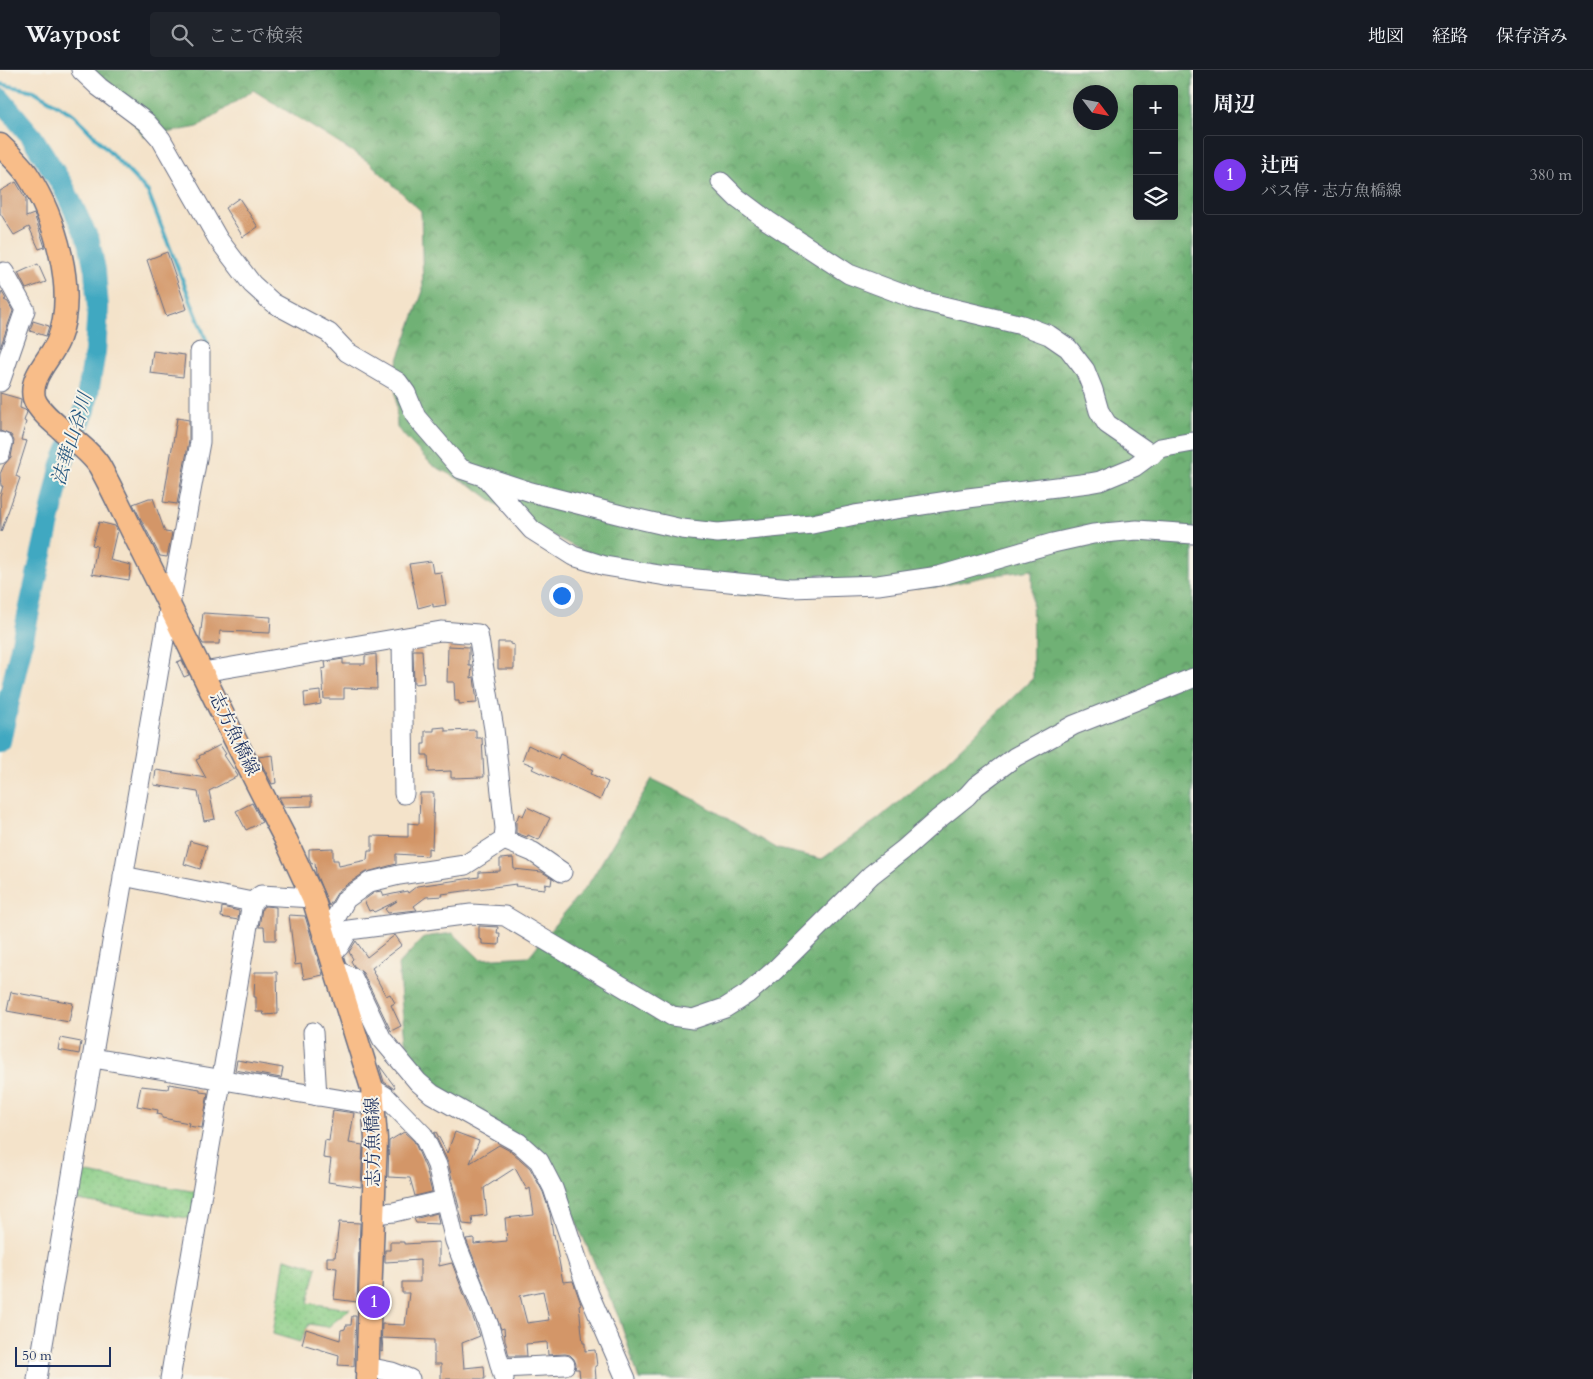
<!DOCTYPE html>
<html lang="ja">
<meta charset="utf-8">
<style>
body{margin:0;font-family:Cardo,"Noto Serif JP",serif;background:#20242c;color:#f1f3f6}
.controls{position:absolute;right:15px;top:15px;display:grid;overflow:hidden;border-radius:5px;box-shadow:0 2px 8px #0003}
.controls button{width:45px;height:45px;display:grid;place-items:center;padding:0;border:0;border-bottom:1px solid #363941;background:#171b24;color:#f1f3f6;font:25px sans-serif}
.compass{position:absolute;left:1073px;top:15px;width:45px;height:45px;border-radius:50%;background:#171b24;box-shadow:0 2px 8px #0003;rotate:122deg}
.scale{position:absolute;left:15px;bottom:12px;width:96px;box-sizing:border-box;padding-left:5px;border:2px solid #1b2f5e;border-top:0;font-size:14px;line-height:18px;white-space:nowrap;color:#1b2f5e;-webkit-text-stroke:4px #f7f3e8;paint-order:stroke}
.you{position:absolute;left:561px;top:525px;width:18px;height:18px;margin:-12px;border:4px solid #fff;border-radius:50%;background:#1a73e8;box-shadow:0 0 0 8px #1a73e833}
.badge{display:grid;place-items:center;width:32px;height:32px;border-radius:50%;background:#7c3aed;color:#fff;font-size:16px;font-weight:700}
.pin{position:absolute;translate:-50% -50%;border:2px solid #fff;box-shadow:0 1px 5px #0006}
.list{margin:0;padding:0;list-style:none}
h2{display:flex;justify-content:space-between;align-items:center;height:65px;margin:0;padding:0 20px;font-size:21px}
h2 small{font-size:16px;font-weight:400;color:#9ea1a6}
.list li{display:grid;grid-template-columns:32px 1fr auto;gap:15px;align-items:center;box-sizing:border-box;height:80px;margin:0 10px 10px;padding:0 10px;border:1px solid #363941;border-radius:5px}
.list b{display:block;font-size:19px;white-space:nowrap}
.list p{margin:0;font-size:16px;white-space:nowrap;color:#9ea1a6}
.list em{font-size:16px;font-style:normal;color:#9ea1a6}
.icon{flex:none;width:28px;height:28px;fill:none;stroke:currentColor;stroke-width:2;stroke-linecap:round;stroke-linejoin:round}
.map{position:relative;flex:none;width:1193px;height:1309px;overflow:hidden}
header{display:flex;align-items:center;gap:30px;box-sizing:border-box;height:70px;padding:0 25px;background:#171b24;border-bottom:1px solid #363941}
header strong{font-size:24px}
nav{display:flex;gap:28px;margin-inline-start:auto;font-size:18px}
.search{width:350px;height:45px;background:#20242c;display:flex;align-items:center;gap:12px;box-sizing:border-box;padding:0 18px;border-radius:5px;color:#9ea1a6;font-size:19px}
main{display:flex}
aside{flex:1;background:#171b24}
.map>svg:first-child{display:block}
.grass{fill:url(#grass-dots);stroke:#537e72}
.forest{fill:url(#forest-crowns);stroke:#467069;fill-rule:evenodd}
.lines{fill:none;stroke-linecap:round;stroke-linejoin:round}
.stream{stroke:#41a8c1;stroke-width:4}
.river{stroke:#41a8c1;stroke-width:22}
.building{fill:#d39668;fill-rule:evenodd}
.minor-casing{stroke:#676e84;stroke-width:21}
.major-casing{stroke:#676e84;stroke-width:25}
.minor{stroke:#fff;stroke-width:19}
.major{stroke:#f8bd89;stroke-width:22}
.labels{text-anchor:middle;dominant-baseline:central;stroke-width:4;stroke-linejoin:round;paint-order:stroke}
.street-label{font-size:18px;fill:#1b2f5e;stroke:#f7f3e8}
.water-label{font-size:19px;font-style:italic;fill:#285981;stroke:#f7f3e8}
</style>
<header>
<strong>Waypost</strong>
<div class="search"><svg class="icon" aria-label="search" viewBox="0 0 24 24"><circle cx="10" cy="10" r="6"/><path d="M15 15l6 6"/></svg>ここで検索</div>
<nav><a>地図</a><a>経路</a><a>保存済み</a></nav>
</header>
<main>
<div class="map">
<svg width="1193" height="1309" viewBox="0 0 1193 1309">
<defs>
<pattern id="grass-dots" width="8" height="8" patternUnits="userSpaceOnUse" patternTransform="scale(1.25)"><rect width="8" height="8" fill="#8bce87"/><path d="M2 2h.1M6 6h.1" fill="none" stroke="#77b177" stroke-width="1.8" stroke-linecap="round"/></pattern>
<pattern id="forest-crowns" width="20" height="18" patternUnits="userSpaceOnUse" patternTransform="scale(1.25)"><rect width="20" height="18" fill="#70b174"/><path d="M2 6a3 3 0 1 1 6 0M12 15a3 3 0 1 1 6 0" fill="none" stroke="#5b9062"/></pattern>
</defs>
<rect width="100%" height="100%" fill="#f7f3e8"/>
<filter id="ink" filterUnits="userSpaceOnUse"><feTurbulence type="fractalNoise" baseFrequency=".02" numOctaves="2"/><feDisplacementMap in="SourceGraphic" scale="10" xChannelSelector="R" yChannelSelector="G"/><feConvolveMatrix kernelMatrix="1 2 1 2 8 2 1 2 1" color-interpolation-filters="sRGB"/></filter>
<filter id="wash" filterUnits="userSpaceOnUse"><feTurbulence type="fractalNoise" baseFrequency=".0096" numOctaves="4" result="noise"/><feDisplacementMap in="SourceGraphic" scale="20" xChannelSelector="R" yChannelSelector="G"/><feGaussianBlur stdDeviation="1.12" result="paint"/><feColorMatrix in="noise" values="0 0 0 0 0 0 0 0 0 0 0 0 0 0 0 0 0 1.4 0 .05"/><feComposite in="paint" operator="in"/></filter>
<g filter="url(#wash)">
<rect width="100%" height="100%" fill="#f4e3ca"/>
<!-- grass -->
<g class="grass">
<polygon points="81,1102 197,1122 193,1149 77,1130"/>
<polygon points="285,1188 317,1197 308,1233 350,1239 328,1257 309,1254 300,1272 273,1264"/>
</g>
<!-- forest -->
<path class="forest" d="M94,0H1193V1309H639L619,1248L554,1102L424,1011L406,981L398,895L424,867L453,863L480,889L529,886L589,813L652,709L698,731L778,779L822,789L878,749L945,693L1033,608L1032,500L989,506L937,517L741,525L629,506L502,438L474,417L432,395L397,358L395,298L423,221L421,141L369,92L253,20L198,57L144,67ZM1137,19H1174V146H1137ZM1080,22H1110V52H1080Z"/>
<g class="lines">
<!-- stream -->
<polyline class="stream" points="0,14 34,21 74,45 148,122 208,275 208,281"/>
<!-- river -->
<polyline class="river" points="0,29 32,67 63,116 89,171 95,200 98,238 95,282 85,340 62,394 0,671"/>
</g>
<g id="blocks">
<!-- building -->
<g class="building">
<polygon points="16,112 26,129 26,147 34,144 45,177 39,179 29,157 14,165 0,143 0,121"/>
<polygon points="239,128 258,157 243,167 225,138"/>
<polygon points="167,182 187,239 166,246 147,190"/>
<polygon points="38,194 46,212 26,219 18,203"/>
<polygon points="2,222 6,229 4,230 8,232 13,241 0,278 0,228"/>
<polygon points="33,251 49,256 46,266 30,261"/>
<polygon points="153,281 185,285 183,307 150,303"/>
<polygon points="0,323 21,329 20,338 25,340 27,342 24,351 26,352 21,370 27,371 16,406 20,408 1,462 0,426 3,416 1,416 0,404 4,395 11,387 14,371 11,365 0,361"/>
<polygon points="177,348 189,350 189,371 177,434 163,432"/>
<polygon points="149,428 153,428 165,462 172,463 167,487 160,486 133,434"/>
<polygon points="99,452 115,456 117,460 110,490 131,495 129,510 92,504 97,476 92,475"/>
<polygon points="431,491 433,503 441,502 446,535 433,537 433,534 418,538 409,494"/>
<polygon points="203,543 271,547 270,563 220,561 219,574 203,574 200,569"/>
<polygon points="498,572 510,572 510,574 514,575 514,599 498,599"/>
<polygon points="448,576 469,577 469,596 472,596 471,608 474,607 477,633 459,634 459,631 455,631 454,612 447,612"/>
<polygon points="413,580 422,580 424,613 414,614"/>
<polygon points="376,584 377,619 344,618 344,629 324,629 322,599 326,598 325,592 343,589 343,594 365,594 365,586"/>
<polygon points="182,590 189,605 184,607 177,592"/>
<polygon points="320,621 321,634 305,637 304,623"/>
<polygon points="445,657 445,661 476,660 476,668 482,668 484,707 451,708 451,701 429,702 428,685 422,685 422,674 425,674 425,661 434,661 434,658"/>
<polygon points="220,675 226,684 224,685 238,706 209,721 215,749 204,751 198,722 154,715 156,700 206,708 196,690 200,688 199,686"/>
<polygon points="528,675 558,689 560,684 593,700 591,704 608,712 600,730 532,699 534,696 522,691"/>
<polygon points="273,685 276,713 272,714 258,687"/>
<polygon points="420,723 434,723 432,779 428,778 428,786 396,784 396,794 364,803 339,820 329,836 316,804 315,793 312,794 309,788 309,779 333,778 333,790 338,790 339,796 367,790 368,781 372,781 372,766 408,767 408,753 419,754"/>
<polygon points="312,726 312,736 284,737 279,727"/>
<polygon points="252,733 262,752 246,760 236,741"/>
<polygon points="527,737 550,748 539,770 528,765 527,767 516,763 516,752 519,744 523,746"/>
<polygon points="190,771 207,776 200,799 184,794"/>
<polygon points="513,788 514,799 542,802 552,808 551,815 545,814 545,819 515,816 516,814 442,824 443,826 426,827 414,836 417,840 388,843 385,839 397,831 374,842 372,840 369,841 364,830 375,822 382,821 384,826 407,821 408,823 417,816 479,807 479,802 500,801 500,789"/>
<polygon points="265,836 276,837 276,870 265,870 264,857 259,857 262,838"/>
<polygon points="222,837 239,841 238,850 221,847"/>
<polygon points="289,845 305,846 323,905 304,909 301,894 295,895"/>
<polygon points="479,856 498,857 497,863 500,863 499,875 482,874 482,870 479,869"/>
<polygon points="395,865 402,875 372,898 374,901 373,902 386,926 390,924 395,933 391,935 401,956 391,961 363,903 354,896 351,891 353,889 349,882 356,871 367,887"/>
<polygon points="255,902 277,902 278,944 264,945 263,942 256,942 256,927 254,927"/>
<polygon points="11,922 73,933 69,952 7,941"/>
<polygon points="60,968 81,972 79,984 58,980"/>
<polygon points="237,990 283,998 281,1008 235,1000"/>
<polygon points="379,995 395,1017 393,1018 384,1012"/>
<polygon points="169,1014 200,1019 200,1022 208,1023 202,1058 188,1056 189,1053 162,1048 162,1045 157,1044 158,1040 137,1036 141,1016 168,1019"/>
<polygon points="333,1040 354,1043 349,1073 363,1075 361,1117 328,1112 331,1089 323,1088 325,1070 329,1071"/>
<polygon points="404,1062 414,1071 426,1099 432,1122 415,1126 410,1108 388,1107 389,1071"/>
<path d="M436,1062L447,1083L455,1062L479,1071L470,1093L499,1075L512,1082L530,1098L543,1122L550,1143L553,1165L554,1164L563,1212L573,1211L581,1234L579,1235L583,1273H585V1281L595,1280L597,1296H595L596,1309H580L579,1299H575L576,1294L574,1289L570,1285L565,1284L548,1285L547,1272L526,1274L527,1286H509L505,1270L504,1258L501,1259L466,1169L474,1168V1174L507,1171L505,1148L534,1145L530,1118L527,1120L515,1098L484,1118L487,1145L472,1147L473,1155L463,1154L448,1092L434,1063ZM543,1221L549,1250L527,1253L520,1226Z"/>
<polygon points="437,1143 439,1154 416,1153 414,1149"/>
<polygon points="339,1152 360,1153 357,1232 334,1229 337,1198 327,1197 327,1187 335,1187"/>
<polygon points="390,1172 404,1172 404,1174 439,1172 439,1196 452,1193 480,1266 462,1273 464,1298 484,1296 485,1309 441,1309 441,1294 434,1294 434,1270 382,1268 383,1281 381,1282 382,1254 405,1255 409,1223 402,1223 402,1212 420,1212 420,1190 385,1192 385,1180 390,1180"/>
<polygon points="352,1246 356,1246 354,1296 338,1295 339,1285 302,1274 306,1259 340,1270 341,1260 345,1259 346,1255 351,1255"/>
</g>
</g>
</g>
<g filter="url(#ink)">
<use href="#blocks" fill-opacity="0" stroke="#676e84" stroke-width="1"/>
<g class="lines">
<!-- minor casing -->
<g class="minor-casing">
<g id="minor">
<polyline points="81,0 99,17 146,52 161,69 218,169 252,214 273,233 329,263 347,282 398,312 406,323 416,347 461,399 531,422 625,446 682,459 718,463 812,454 855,445 968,428 1089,413 1100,411 1134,397 1160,378 1193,372"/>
<polyline points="721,112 737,128 768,151 849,204 918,230 1022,255 1049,265 1068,278 1085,300 1093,320 1099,341 1107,354 1152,385"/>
<polyline points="0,312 25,240 4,202"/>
<polyline points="0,372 3,373 0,384"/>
<polyline points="485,407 532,460 573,486 605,496 666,506 791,518 878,515 939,506 1053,473 1093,464 1137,460 1193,464"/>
<polyline points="402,568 404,724"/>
<polyline points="203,602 441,561 478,564 494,659 505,758 504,770 465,795 399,805 370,812 346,829 330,858 329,879 339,877 349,860 471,844 505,846 672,946 693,949 725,938 747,924 774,901 871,805 903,780 937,750 967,726 976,716 1015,687 1074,655 1193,608"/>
<polyline points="504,770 533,782 562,802"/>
<polyline points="123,806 252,832"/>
<polyline points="335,900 353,908 382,969 418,1012 432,1024 519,1073 539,1091 553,1118 589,1224 626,1309"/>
<polyline points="313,962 317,1026"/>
<polyline points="93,988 373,1035"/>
<polyline points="372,1018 385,1026 423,1065 437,1095 455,1171 489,1256 504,1309"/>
<polyline points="373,1144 394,1142 445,1130"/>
<polyline points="367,1297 392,1302 410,1309"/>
<polyline points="501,1298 565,1295"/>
<polyline points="37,1309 170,535 200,372 200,282"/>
<polyline points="170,1309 252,832 261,825 313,828"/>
</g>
</g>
<!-- major casing -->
<g class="major-casing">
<path id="major" d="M0,75C9,84 20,94 27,104C55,147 78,220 58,271C51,288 29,307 34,328C40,349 89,376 100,397C115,424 128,454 143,482C191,578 236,675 286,770L313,828L372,1018L376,1069L367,1309"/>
</g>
<!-- minor -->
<use href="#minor" class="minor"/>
<!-- major -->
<use href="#major" class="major"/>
</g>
</g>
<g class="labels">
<!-- street labels -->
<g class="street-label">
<text transform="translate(234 664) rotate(64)">志方魚橋線</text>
<text transform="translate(373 1072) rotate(-91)">志方魚橋線</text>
</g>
<!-- water labels -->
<g class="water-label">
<text transform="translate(72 369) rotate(-73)">法華山谷川</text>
</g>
</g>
</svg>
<div class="controls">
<button>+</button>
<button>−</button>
<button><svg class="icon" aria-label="layers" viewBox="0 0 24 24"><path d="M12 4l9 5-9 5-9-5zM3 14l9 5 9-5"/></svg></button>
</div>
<svg class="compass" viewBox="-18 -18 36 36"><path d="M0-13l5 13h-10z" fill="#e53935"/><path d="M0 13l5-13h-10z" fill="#9ea1a6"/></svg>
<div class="scale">50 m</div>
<div class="you"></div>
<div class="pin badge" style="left:374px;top:1232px">1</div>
</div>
<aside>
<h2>周辺<small></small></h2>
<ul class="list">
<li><span class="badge">1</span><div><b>辻西</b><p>バス停 · 志方魚橋線</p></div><em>380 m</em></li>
</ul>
</aside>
</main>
